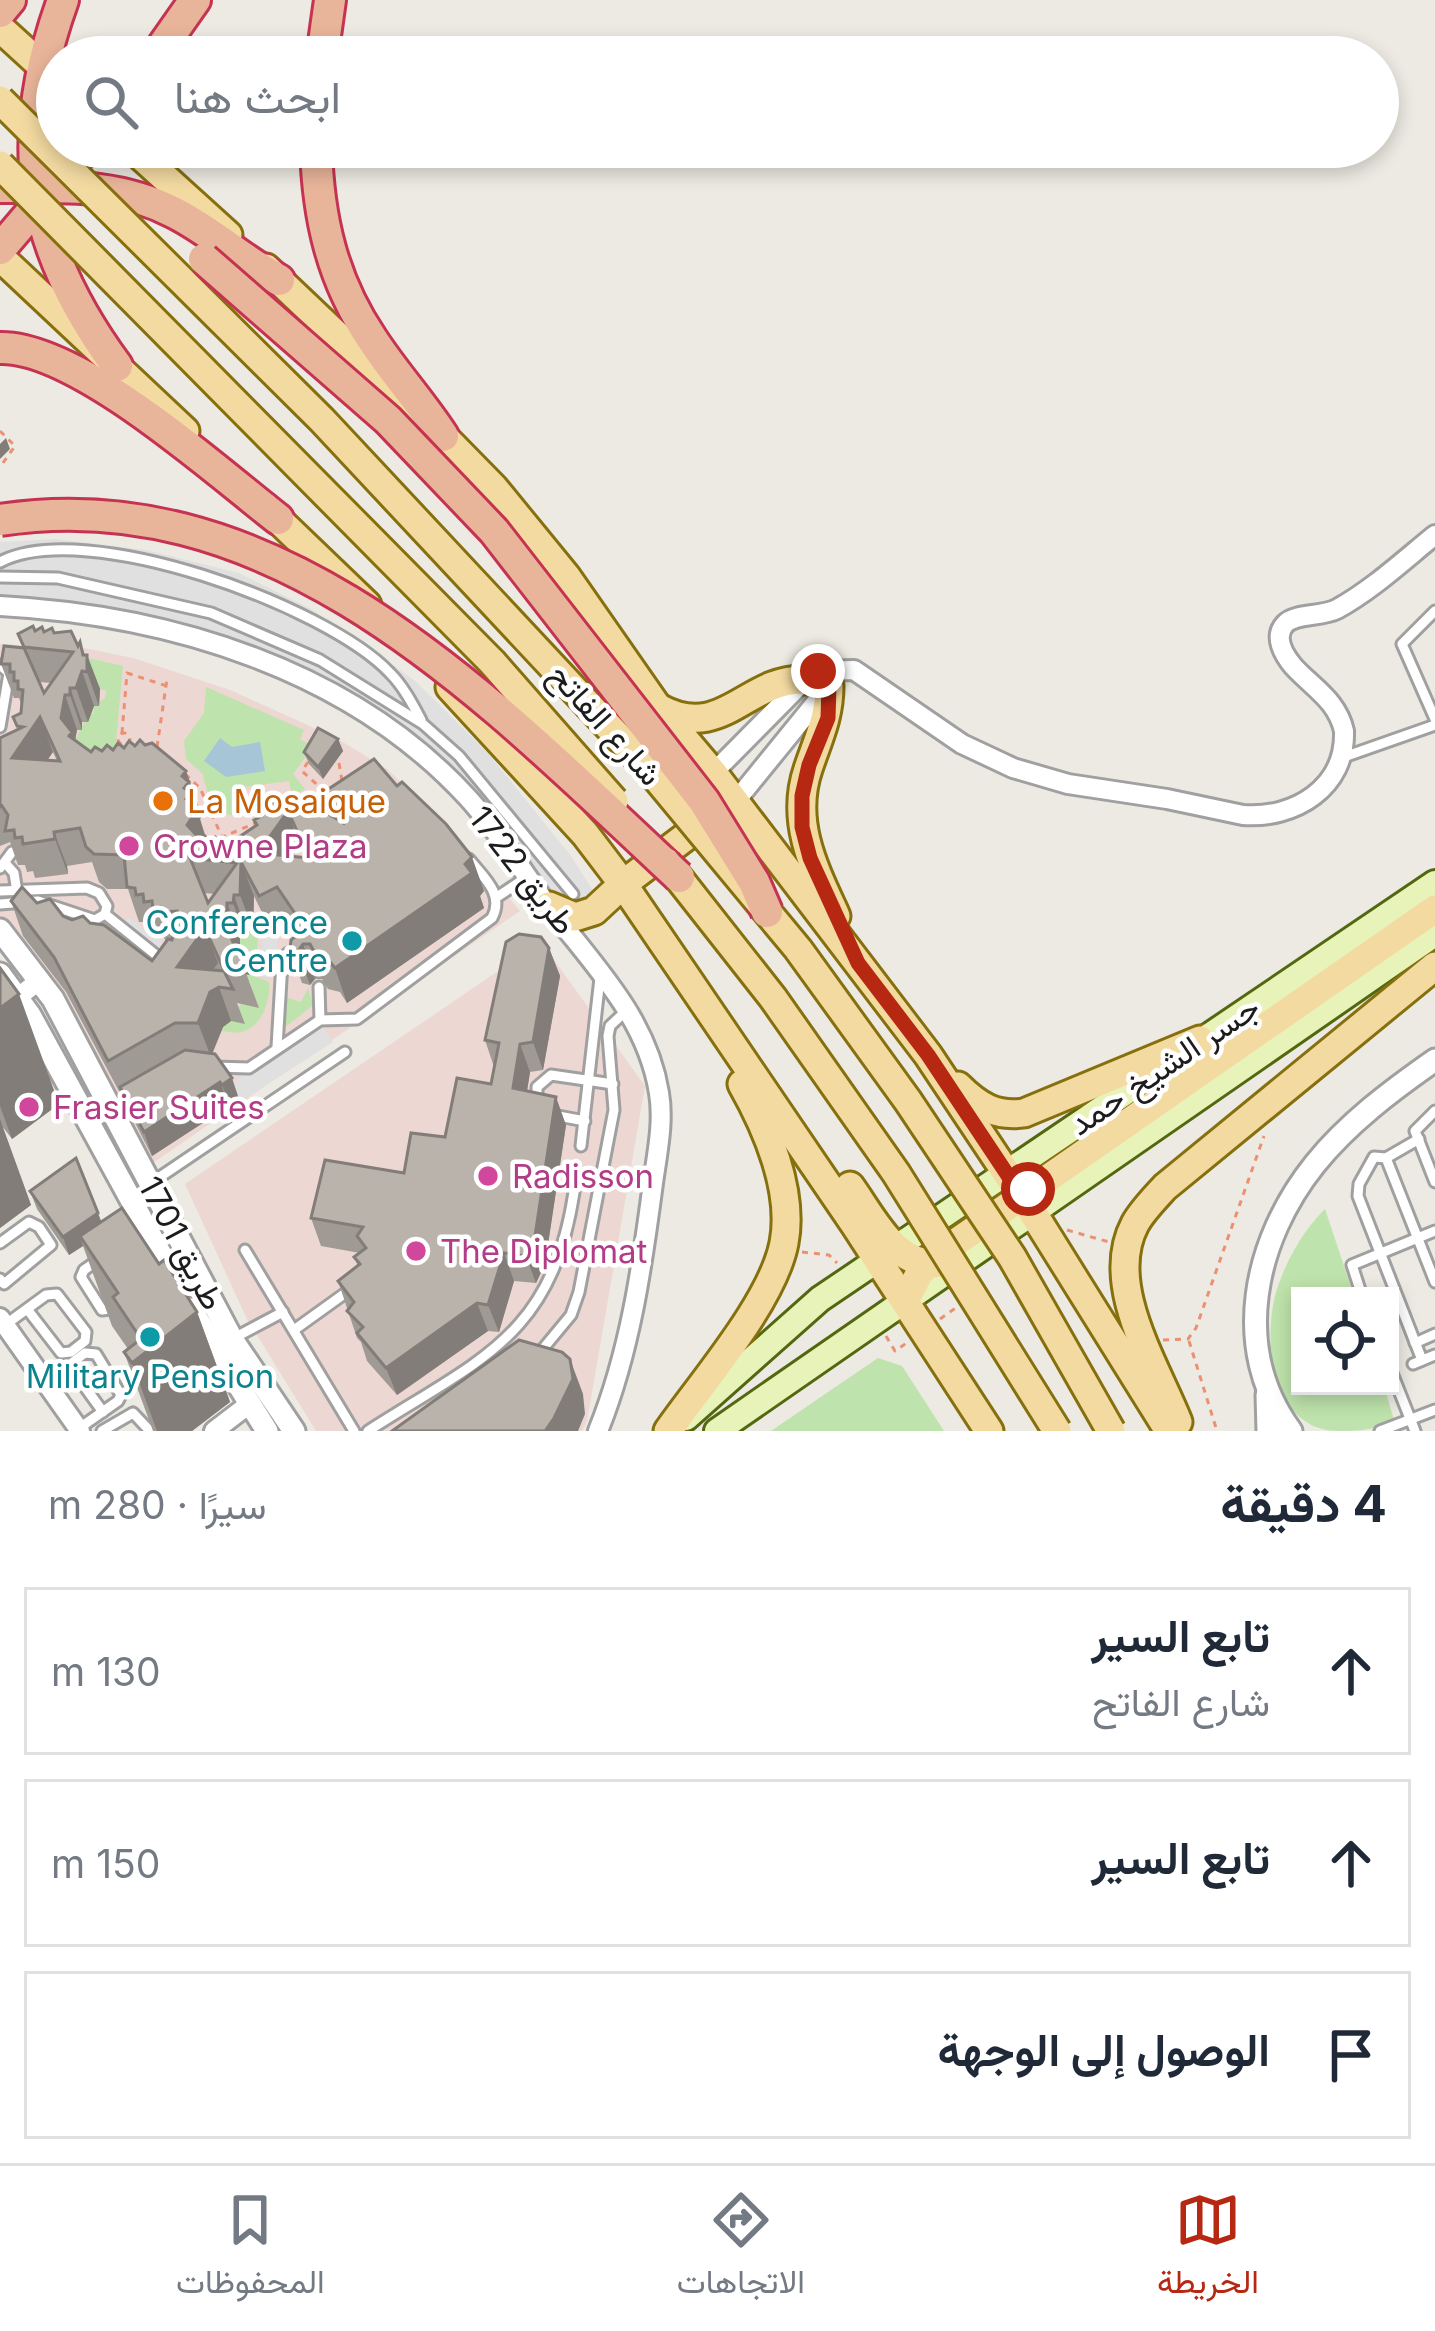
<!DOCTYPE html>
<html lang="ar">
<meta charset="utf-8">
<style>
body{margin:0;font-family:Inter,Vazirmatn,sans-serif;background:#f2f2f3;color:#1f2937;direction:rtl}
.controls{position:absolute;right:36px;bottom:36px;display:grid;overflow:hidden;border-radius:0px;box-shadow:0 6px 18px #0003}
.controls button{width:108px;height:108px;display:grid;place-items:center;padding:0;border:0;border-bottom:3px solid #e0e1e3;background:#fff;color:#1f2937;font:60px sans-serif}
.stop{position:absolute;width:36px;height:36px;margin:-27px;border:9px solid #b62812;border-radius:50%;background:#fff}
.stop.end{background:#b62812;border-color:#fff;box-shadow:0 3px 12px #0008}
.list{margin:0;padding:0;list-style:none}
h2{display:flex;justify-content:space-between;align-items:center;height:156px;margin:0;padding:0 48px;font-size:51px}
h2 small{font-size:39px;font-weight:400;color:#747a83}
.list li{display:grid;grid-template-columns:78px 1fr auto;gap:36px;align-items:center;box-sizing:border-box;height:168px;margin:0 24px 24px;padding:0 24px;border:3px solid #e0e1e3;border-radius:0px}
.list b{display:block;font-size:45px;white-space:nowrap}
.list p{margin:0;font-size:39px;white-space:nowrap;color:#747a83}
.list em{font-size:39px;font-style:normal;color:#747a83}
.icon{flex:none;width:66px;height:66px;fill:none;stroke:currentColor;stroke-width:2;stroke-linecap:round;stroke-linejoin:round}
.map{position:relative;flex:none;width:1435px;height:1431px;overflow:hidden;direction:ltr}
.search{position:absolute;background:#fff;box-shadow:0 6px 18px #0003;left:36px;right:36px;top:36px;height:132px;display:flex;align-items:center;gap:30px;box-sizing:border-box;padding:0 42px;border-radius:66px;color:#747a83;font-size:45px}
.sheet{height:732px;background:#fff}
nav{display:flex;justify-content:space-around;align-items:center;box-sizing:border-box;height:168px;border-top:3px solid #e0e1e3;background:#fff;font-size:33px;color:#747a83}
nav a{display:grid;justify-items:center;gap:6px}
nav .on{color:#b62812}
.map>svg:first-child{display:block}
.commercial{fill:#ecd7d2}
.grass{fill:#bfe3ac}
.parking{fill:#e0e0e0}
.water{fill:#a6c5d6}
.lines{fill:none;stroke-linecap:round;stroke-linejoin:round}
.service-casing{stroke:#a0a0a0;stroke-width:15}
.minor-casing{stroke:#a0a0a0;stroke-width:24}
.tertiary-casing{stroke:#a0a0a0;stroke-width:27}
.secondary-casing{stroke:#52670e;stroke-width:30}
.primary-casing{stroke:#866f0d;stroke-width:33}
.trunk-casing{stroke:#c63352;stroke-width:36}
.path{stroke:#ec9073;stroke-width:3;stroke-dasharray:6 6;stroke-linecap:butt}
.service{stroke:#fff;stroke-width:9}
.minor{stroke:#fff;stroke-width:18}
.tertiary{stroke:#fff;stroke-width:21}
.secondary{stroke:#e8f3ba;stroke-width:24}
.primary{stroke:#f3daa1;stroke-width:27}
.trunk{stroke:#e8b59a;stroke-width:30}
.primary-bridge-casing{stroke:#866f0d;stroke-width:33;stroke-linecap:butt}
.trunk-bridge-casing{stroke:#c63352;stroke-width:36;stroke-linecap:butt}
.primary-bridge{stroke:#f3daa1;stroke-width:27}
.trunk-bridge{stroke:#e8b59a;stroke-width:30}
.wall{fill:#9f9a94;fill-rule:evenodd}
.shaded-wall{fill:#827d78}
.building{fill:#b9b3ac;stroke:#827d78;stroke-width:3;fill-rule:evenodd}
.route{stroke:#b62812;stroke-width:15}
.food-dot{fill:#e8710a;stroke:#fff;stroke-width:4.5}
.hotel-dot{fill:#d1479c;stroke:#fff;stroke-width:4.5}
.culture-dot{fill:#0f9aa8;stroke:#fff;stroke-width:4.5}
.labels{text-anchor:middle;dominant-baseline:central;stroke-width:9;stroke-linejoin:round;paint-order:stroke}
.street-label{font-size:33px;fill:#1c1c1c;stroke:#fff}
.food-label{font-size:33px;fill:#c56008;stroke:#fff;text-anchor:start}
.hotel-label{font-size:33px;fill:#b23c85;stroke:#fff;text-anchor:start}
.culture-label{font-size:33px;fill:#0d838f;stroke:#fff;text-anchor:end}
</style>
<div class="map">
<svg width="1435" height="1431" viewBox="0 0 1435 1431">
<rect width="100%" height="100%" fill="#eceae2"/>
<!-- commercial -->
<g class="commercial">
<polygon points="0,644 84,648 133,658 230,690 336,738 387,769 454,832 520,911 147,1167 0,928"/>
<polygon points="541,942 645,1086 587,1421 582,1431 316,1431 247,1319 185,1184"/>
</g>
<!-- grass -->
<g class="grass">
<polygon points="84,657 123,666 115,751 92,784 67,737 77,737 88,714 94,714 94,706 105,698 106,690 95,689"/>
<path d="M206,687L304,730L300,739L313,747L293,774L305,789L292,797L289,781L244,787L247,814C221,823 206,797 203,774L186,759L184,741L204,713Z"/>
<path d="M259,915H263L271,931L258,936L255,976L269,982C271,999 262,1027 242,1032C234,1034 220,1030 211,1030L231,1021L244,1023L238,1007L241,1004L258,1007L250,990L251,982L246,981L238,963L240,937H246V930L253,929Z"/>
<polygon points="308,988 313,1005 287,1026 282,1017 285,997 301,1002"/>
<path d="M1325,1209L1354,1296H1300V1386H1384L1394,1420C1374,1430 1360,1431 1339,1431C1272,1431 1261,1341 1277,1289C1287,1259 1303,1231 1325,1209Z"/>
<polygon points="878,1358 902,1366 944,1431 771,1431"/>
</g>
<!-- parking -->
<g class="parking">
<polygon points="56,539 146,550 239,573 311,609 414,680 488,753 571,856 597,897 580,909 553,897 513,840 471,792 317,675 245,643 184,623 121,609 0,599 0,542"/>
<polygon points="129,917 182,957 164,981 111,940"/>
<polygon points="263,936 278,938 274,978 258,976"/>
<polygon points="322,1025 333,1042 240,1102 229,1085"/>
</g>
<!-- water -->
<polygon class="water" points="220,738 232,747 260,742 265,771 226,777 204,761"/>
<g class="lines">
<!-- service casing -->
<g class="service-casing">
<g id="service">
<path d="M0,562C85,517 327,606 390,673C403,686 412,703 421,720"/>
<polyline points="0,577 58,578 211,613 320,660 423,724 459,756 573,894"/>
<polyline points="1435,611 1402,644 1435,719"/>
<polyline points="0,665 9,673 0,727"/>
<polyline points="1341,758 1435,725"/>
<polyline points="6,864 14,873 17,892"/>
<polyline points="0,868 12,852"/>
<polyline points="0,891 87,888 99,893 107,906 105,914 95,920 38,901 0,904"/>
<polyline points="497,897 527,877"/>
<polyline points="105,914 166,963"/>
<polyline points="319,987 320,1020"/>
<polyline points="277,1047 282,962 288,953 297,958"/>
<path d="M214,1067L249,1068L320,1020L357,1019L492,918C505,894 483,877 469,859"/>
<polyline points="537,1101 537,1087 551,1075 613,1084"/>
<polyline points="1435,1111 1415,1131 1435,1182"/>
<polyline points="553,1115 585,1121"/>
<polyline points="581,1146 600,978"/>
<polyline points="1386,1158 1419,1139"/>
<polyline points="151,1183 345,1052"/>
<polyline points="0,1243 29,1222 39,1227 51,1245 4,1284 0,1279"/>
<polyline points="245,1250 354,1431"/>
<polyline points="97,1261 84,1270 81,1277 102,1310 117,1308"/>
<polyline points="1362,1296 1352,1265 1435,1231"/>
<polyline points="5,1325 46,1295 57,1294 86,1332 85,1341 71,1352 61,1353 27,1309"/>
<polyline points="294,1330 351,1289"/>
<polyline points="232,1339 283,1312"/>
<polyline points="1415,1343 1435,1334"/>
<polyline points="537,1356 571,1315 579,1292 614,1110 608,1036 610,1026 628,1009"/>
<polyline points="1422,1360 1358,1196 1359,1184 1374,1157 1386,1158 1435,1282"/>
<polyline points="1413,1364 1435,1355"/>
<polyline points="1390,1368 1415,1431"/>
<polyline points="78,1429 118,1401 121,1395 96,1354 85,1353 73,1362 72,1369 103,1412"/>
<polyline points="102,1431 133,1413 150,1431"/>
<path d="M368,1431C480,1359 552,1337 574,1192"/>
<polyline points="1380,1431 1435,1410"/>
</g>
</g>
<!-- minor casing -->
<g class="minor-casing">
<g id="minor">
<path d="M0,606C169,615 350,669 468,798C499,832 522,871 549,907C593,965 647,1017 659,1093C664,1122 657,1154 653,1183C642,1267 630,1352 598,1431"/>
<path d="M713,773L805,680L818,671L854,670L962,744L1013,768L1068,784L1167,799L1243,815C1294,819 1346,788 1344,731C1337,700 1313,688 1293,666C1284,655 1273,637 1285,624C1295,613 1322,617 1337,609C1372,590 1404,560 1435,535"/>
<polyline points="735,802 826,690"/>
<polyline points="0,1011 40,980"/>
<polyline points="0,1318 80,1431"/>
<polyline points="214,1431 248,1405"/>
</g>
</g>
<!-- tertiary casing -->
<g class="tertiary-casing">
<g id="tertiary">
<polyline points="0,930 53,999 232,1339 294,1431"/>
<polyline points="0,974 30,1015 176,1282"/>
<polyline points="191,1309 267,1431"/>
<polyline points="1267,1395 1268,1431"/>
<path d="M1291,1431C1230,1348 1254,1240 1315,1164C1348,1123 1392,1090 1435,1060"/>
</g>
</g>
<!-- secondary casing -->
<g class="secondary-casing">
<g id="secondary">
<polyline points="686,1418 820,1299 1435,883"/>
<polyline points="717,1431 1435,934"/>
</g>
</g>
<!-- primary casing -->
<g class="primary-casing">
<g id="primary">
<polyline points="0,28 57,80"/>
<polyline points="131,147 228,235"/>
<polyline points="0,257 185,431"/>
<polyline points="266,268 443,436 494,488 566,576 658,708 713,773 928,1055 1033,1213 1169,1431"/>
<polyline points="265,507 367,605"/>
<path d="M829,686C829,718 818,739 808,769C790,822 814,868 836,916"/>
<polyline points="450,687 585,834 623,884 855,1225 989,1431"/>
<path d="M659,708C723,743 746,678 805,680"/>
<polyline points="549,906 575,917 594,911 623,884 696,829 712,809"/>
<path d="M958,1086C978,1106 996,1117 1024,1113L1200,1040"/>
<path d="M850,1186C874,1219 896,1270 943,1263"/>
<polyline points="905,1301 919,1274 932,1259 1435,909"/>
<path d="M1178,1422C1155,1364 1103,1284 1135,1224C1142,1211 1155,1198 1165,1187L1435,966"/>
<path d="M668,1431C703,1381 773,1301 784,1243C794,1191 767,1128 742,1084"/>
</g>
</g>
<!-- trunk casing -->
<g class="trunk-casing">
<g id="trunk">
<path d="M63,0C12,141 28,245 117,366"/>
<polyline points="0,12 10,0"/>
<polyline points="155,57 195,0"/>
<polyline points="322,57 330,0"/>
<path d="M316,147C318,218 332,280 372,339C394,373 421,402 443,436"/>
<path d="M0,187C62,187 118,183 175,213C212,232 242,260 279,280"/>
<polyline points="0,249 87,147"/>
<path d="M0,348C77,346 215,470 278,519"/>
</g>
</g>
<!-- path -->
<g class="path">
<polyline points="0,431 15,446 0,467"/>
<circle cx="124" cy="739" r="6"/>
<polyline points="122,733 127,673 167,686"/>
<polyline points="157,747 167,679"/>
<polyline points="308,762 302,771 323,790"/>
<polyline points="339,763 342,781"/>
<polyline points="185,774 200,788 222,837 256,823"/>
<polyline points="303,803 327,791"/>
<polyline points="1067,1230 1109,1242"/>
<polyline points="802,1252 829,1255 837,1263"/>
<polyline points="940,1319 957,1307"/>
<polyline points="886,1336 895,1351 908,1342"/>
<polyline points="1163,1340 1188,1339 1196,1328 1264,1136"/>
<polyline points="1189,1341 1217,1431"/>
</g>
<!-- service -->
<use href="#service" class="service"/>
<!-- minor -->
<use href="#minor" class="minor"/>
<!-- tertiary -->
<use href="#tertiary" class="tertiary"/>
<!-- secondary -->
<use href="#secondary" class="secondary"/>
<!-- primary -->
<use href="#primary" class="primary"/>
<!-- trunk -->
<use href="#trunk" class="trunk"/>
<!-- primary-bridge casing -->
<g class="primary-bridge-casing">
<g id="primary-bridge">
<polyline points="0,100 322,420 653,774 798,949 908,1101 1012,1257 1111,1431"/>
<polyline points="0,165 492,662 614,801"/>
<polyline points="666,862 773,998 896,1173 1057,1431"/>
</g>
</g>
<!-- trunk-bridge casing -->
<g class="trunk-bridge-casing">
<g id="trunk-bridge">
<polyline points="204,259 388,420 494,531 704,801 754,882 767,912"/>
<path d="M0,520C280,477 493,704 679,877"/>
</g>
</g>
<!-- primary-bridge -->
<use href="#primary-bridge" class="primary-bridge"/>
<!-- trunk-bridge -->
<use href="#trunk-bridge" class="trunk-bridge"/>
</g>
<!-- wall -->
<g class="wall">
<path d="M35,631L54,633L78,646L80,642L85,655H87L100,689L99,706H94L88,722H82V730H77L75,741L91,752L135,746L186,771L202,816L200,819L202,828L205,836L210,841L230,843L288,811L300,846L293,856L306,857L285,804L333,817L324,792L484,891L480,896L484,908L347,1003L340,992L328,989L322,979H315L310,985L302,983L290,949L299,935L290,922L271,931L254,896L253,930H246V937H240V957L259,1008L237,1003L245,1024L231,1021L223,1027L212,1053L240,1102L231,1108L229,1106L152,1156L129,1111L123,1094L121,1095L66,992L23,936L11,901L37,903L63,916L90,923L152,961L166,942L163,935L156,936L154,929H149L146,922H139L128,889H107L99,882L92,862L67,866L68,874L35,878L33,871L27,872L25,865H18L10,842L0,846V738L17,729L13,717L21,713L22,706L19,698H14L1,664L23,647L18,634ZM39,682L51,683L44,693ZM53,752L57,761L47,760ZM204,893L215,894L208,903Z"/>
<polygon points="338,739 343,751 323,779 309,764 304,752"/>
<polygon points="549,948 560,976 543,1070 530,1072 527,1091 566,1125 545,1264 536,1283 514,1281 499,1332 488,1331 397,1395 367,1361 361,1342 357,1338 338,1281 358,1266 354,1257 360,1253 321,1246 311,1218 404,1173 445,1137 491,1084 494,1067 485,1040"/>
<polygon points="0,968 59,1104 12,1139 2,1126 31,1205 0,1228"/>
<polygon points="30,1191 101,1222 159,1264 197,1312 230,1402 192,1431 153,1431 124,1352 128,1349 112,1326 83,1246 69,1255 37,1209"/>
</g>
<!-- shaded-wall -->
<g class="shaded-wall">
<polygon points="6,438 10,449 0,459 0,444"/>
<polygon points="80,642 87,661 87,655 100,689 99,706 87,672"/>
<polygon points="82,671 94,706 88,722 76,688"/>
<polygon points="70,688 82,722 82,730 70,695"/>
<polygon points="65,695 77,730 75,740 85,766 61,718"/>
<polygon points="40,717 53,752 25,792 12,758"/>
<polygon points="338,739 343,751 323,779 318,767"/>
<polygon points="186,771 202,816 200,819 206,838 204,841 187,825 189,810 182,776"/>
<polygon points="288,811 300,846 270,887 258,853"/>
<polygon points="54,832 67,866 68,874 55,839"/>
<polygon points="472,857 484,891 480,896 484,908 347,1003 335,968 465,864"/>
<polygon points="241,862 254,896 253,930 240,895"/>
<polygon points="234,895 246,930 246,937 233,903"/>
<polygon points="227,903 240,937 240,964 227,929"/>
<polygon points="205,928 218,963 190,1001 177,967"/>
<polygon points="303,944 315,979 310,985 298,951"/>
<polygon points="549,948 560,976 543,1070 533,1042"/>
<polygon points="219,987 231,1021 223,1027 211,1057 198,1023 210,992"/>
<polygon points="19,994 59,1104 12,1139 0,1106 0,1008"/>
<polygon points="520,1044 530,1072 523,1116 513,1088"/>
<polygon points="232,1078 240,1102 231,1108 222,1085"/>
<polygon points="220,1082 229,1106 152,1156 144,1132"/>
<polygon points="556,1097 566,1125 545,1264 536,1283 526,1256"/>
<polygon points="0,1119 31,1205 0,1228"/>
<polygon points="98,1213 105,1231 80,1236 83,1246 69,1255 63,1237"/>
<polygon points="504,1253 514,1281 499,1332 488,1305"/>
<polygon points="477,1303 488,1331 397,1395 386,1368"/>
<polygon points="197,1312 230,1402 192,1431 157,1431 132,1363"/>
<polygon points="570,1359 583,1394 585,1414 578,1431 545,1431"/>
</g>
<!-- building -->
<g class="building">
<path d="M33,626L35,631L42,627L44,632L52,628L54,633L71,631L78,646L80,642L83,655H87V672L82,671L76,688H70V695H65L61,718L72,732L69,736L91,752L95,747L102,751L107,745L113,750L118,743L124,748L129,741L135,746L140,740L145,745L152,743L186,771L182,776L189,782L184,788L191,793L186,799L193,804L189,810L194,814L187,825L201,840L205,836L210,841L215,837L220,842L225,837L230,843L257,825L254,820L262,816L260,812L268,808L267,805L282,798L288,811L258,853L309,858L285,804L292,792L345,824L324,792L374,759L397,786L402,782L446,824L472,857L465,864L472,873L335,968L327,958L316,955L310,944H303L298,951L290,949L291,940L301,932L294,920V912L277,887L259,896L241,862L240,895H234L233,903H227V929L247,973L223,968L205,928L177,967L224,971L233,989L219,987L210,992L198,1023H175L108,1061L54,957L11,901L22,887L37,903L50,899L63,916L72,920L83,916L90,923L104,925L152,961L168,939L172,940L177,911L161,912L160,907L153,908L152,901L144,902L143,894L136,895L135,888L127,887L124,855L94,854L86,847L80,828L54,832L55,839L23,844L22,837L15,838L14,830L5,831L8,815L2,806L0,807V738L23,727L17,726L13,717L21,713L23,690L18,689V681H14V672H10V664H1L4,646L24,648L44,693L73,652L24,647L18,634ZM40,717L60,761L12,758ZM190,858L237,863L208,903Z"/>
<polygon points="318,728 338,739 318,767 304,752"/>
<polygon points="519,934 541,937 549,948 533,1042 520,1044 513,1088 556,1097 535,1236 526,1256 504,1253 488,1305 477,1303 386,1368 357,1333 363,1327 347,1311 354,1302 338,1281 360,1264 354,1257 366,1248 357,1236 363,1227 311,1218 325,1160 404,1173 411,1133 445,1137 457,1078 491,1084 499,1043 485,1040 506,942"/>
<polygon points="0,968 19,994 0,1008"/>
<polygon points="185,1050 215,1054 232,1078 222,1085 220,1082 144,1132 120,1087"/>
<polygon points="76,1158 98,1213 63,1237 30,1191"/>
<polygon points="122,1208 159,1264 164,1260 197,1312 132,1363 124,1352 141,1339 113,1297 118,1293 80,1236"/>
<polygon points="519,1340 562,1352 570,1359 573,1379 554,1418 545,1431 392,1431"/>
</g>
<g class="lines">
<!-- route -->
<polyline class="route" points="818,671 834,669 829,686 828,718 809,765 802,796 802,827 810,858 858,963 928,1055 1021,1195 1028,1189"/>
</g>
<!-- markers -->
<circle class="food-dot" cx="163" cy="801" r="12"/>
<g class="hotel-dot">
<circle cx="129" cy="846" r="12"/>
<circle cx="29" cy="1107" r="12"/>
<circle cx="488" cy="1176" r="12"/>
<circle cx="416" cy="1251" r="12"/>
</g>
<g class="culture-dot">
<circle cx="352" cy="941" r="12"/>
<circle cx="150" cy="1337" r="12"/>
</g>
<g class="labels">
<!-- street labels -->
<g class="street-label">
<text transform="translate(606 724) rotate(48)">شارع الفاتح</text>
<text transform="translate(523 870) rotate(52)">طريق 1722</text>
<text transform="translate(1164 1065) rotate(-34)">جسر الشيخ حمد</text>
<text transform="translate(182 1243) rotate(62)">طريق 1701</text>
</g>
<!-- food labels -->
<g class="food-label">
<text x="187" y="801">La Mosaique</text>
</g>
<!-- hotel labels -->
<g class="hotel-label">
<text x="153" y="846">Crowne Plaza</text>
<text x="53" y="1107">Frasier Suites</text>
<text x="512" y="1176">Radisson</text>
<text x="440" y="1251">The Diplomat</text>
</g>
<!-- culture labels -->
<g class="culture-label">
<text x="328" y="922">Conference<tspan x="328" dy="38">Centre</tspan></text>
<text x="150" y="1376" text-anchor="middle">Military Pension</text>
</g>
</g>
</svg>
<div class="controls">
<button><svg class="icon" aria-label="locate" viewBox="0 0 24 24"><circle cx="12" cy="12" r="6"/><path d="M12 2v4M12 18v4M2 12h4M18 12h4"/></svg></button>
</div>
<div class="stop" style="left:1028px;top:1189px"></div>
<div class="stop end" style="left:818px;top:671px"></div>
<div class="search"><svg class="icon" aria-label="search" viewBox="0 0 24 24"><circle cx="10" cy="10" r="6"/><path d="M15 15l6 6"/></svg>ابحث هنا</div>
</div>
<section class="sheet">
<h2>4 دقيقة<small>سيرًا · 280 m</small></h2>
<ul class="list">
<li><svg class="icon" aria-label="ahead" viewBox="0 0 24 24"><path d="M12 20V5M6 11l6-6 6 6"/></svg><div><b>تابع السير</b><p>شارع الفاتح</p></div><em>130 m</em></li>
<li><svg class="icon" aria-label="ahead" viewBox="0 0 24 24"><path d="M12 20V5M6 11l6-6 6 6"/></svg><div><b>تابع السير</b></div><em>150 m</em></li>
<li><svg class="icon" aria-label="arrive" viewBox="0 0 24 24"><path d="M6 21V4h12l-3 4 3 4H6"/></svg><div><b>الوصول إلى الوجهة</b></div></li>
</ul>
</section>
<nav>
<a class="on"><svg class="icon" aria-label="map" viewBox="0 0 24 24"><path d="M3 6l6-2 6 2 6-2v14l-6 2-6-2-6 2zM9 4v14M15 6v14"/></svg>الخريطة</a>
<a><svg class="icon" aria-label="directions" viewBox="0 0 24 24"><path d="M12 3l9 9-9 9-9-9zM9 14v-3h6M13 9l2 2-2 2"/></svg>الاتجاهات</a>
<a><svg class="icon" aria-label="saved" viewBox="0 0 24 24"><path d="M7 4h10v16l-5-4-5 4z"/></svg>المحفوظات</a>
</nav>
